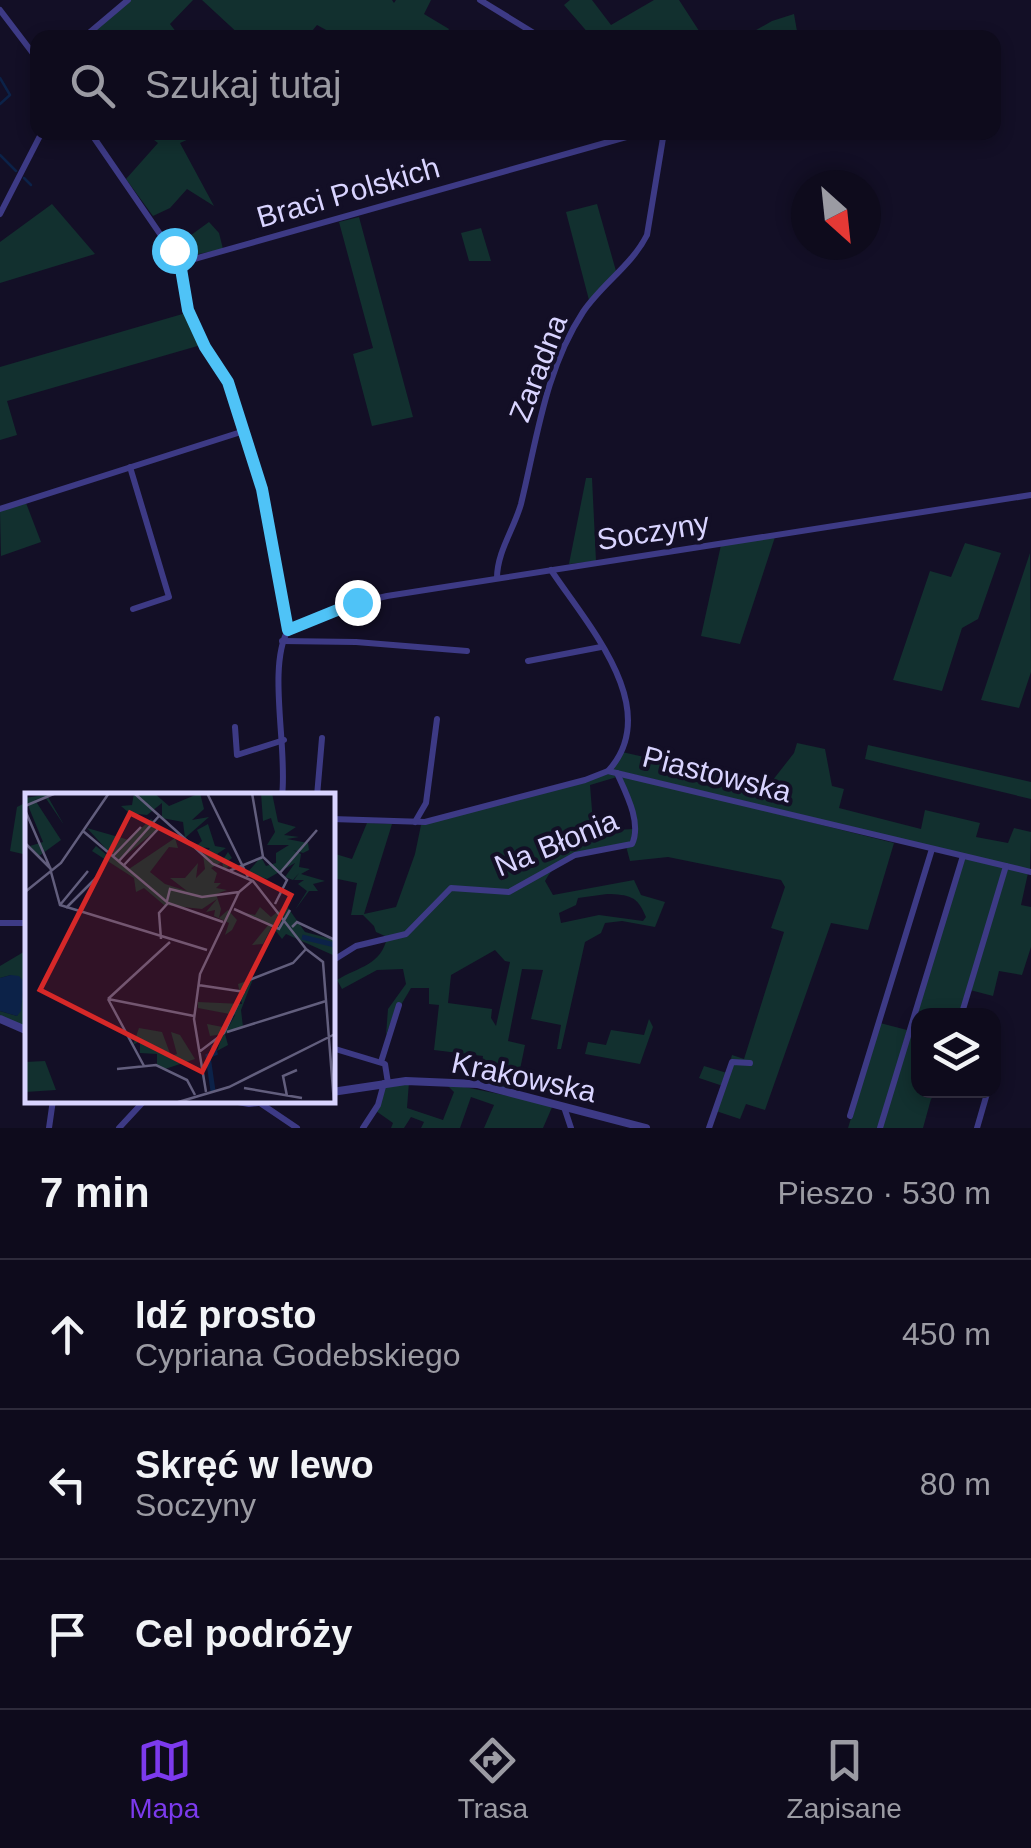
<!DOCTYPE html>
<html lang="pl">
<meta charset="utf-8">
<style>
body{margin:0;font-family:Helvetica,sans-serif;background:#1c1929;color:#f1f3f6}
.controls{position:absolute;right:30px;bottom:30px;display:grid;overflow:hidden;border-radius:20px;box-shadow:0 5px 15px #0003}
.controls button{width:90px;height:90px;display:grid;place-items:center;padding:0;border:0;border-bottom:2px solid #2e2b3b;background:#0e0b1c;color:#f1f3f6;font:50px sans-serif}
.compass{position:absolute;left:791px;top:170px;width:90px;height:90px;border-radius:50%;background:#0e0b1c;box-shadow:0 5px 15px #0003;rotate:153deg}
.stop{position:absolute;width:30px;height:30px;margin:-22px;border:8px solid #4fc3f7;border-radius:50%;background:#fff}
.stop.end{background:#4fc3f7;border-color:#fff;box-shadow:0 2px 10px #0008}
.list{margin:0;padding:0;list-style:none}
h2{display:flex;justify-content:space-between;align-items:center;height:130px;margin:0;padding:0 40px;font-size:42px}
h2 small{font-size:32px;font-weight:400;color:#9b9ba3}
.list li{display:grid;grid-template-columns:65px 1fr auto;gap:30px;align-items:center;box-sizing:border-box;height:150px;padding:0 40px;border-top:2px solid #2e2b3b}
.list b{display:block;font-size:38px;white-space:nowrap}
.list p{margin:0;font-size:32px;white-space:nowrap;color:#9b9ba3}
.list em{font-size:32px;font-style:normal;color:#9b9ba3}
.icon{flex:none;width:55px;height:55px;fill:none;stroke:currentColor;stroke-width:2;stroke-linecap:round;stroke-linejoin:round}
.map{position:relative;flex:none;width:1031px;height:1128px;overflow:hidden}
.search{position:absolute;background:#0e0b1c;box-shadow:0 5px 15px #0003;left:30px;right:30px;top:30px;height:110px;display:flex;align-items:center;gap:25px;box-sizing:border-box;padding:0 35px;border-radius:20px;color:#9b9ba3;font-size:38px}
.sheet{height:580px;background:#0e0b1c}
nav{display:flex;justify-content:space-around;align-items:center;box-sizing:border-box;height:140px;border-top:2px solid #2e2b3b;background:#0e0b1c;font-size:28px;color:#9b9ba3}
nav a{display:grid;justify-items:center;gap:5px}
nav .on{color:#7c3aed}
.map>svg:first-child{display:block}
.green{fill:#12302f;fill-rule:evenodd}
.water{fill:#0c2248}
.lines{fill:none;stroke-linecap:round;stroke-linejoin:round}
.stream{stroke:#0c2248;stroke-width:2.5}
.minor{stroke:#3d3a85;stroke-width:6}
.tertiary{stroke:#3d3a85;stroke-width:8}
.route{stroke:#4fc3f7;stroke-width:12}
.labels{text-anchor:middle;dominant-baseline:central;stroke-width:8;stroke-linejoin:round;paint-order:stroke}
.street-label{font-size:30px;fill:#d9d4ff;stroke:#130f26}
.inset-river{fill:none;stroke:#0c2248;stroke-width:5}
.inset-road{fill:none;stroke:#625e7d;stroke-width:2.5}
.view{fill:#d62828;fill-opacity:0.15;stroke:#d62828;stroke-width:5}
.inset-edge{fill:none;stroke:#d9d4ff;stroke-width:5}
</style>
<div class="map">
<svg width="1031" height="1128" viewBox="0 0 1031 1128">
<rect width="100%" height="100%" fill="#130f26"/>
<!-- green -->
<g class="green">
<polygon points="130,0 193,0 170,24 180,37 87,38"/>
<polygon points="202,0 392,0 394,3 396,0 431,0 424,14 449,29 444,37 339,37 317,25 307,37 242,37"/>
<polygon points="570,0 592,0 611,25 654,0 679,0 703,37 588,37 590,35 564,5"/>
<polygon points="794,14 798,37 744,37 772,21"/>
<polygon points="145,133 185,133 191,138 180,143 214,206 187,189 170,208 153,216 126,179 158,143"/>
<polygon points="52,204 95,254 0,283 0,242"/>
<polygon points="597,204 616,271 589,300 566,212"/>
<polygon points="359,217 413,417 372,426 353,354 373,348 339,222"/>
<polygon points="209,222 219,233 223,249 184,257 176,246"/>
<polygon points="481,228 491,261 469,261 461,233"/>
<polygon points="186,313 201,345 7,401 17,435 0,440 0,367"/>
<polygon points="586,478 592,478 596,561 569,564"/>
<polygon points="26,503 41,542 1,556 0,511"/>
<polygon points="775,537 740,644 701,636 721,545"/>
<polygon points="965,543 1001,553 978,619 962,628 942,691 893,680 930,571 951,577"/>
<polygon points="1030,553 1031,672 1019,708 981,700"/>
<polygon points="797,743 825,749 832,786 844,789 839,808 921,829 925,810 980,823 976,837 1008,843 1014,828 1031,832 1030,870 611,769 622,752 769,785 794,753"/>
<polygon points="868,745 1031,782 1031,799 865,759"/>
<path d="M608,772L617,777L590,785L593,823L598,831L634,829L630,843C599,849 561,850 545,881L553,895L634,880L641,895L665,902L655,927L622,921L605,923L601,933L585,942L561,1049H557L561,1025L531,1019L543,970L522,969L508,1041L525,1045L516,1089L478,1082L483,1056L434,1050L439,1005L429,1004V988H411L401,1005H397L386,1035L388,1009L406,984L403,969L377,970L342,989L337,980C358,967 382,965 387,937L376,932L374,926L363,915H351L357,883L333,878L332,853L352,859L367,823L392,824L364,914L396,907L415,854L421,825L589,780ZM607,894C629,895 637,895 646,917L643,921L599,915L561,923L559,913L576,905L578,898ZM495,950L505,961L510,962L496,1026L491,1018L492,1009L448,1003L451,975Z"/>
<polygon points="619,774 894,843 868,930 831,923 765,1110 746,1104 740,1119 716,1111 733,1063 753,1063 732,1061 723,1086 699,1078 704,1066 727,1073 732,1055 744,1059 784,932 771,928 785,887 781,880 668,857 630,861 626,846 638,834"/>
<polygon points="27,802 27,855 10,851 17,807"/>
<polygon points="964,858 1004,867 959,1015 918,1016 918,1090 939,1091 931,1099 923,1128 882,1128"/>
<polygon points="1008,868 1028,873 1021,905 1031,907 1031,947 1022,975 999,971 993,996 970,990"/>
<polygon points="27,950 28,1021 25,1028 0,1015 0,1011 17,1016 24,991 11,975 0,978 0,966"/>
<polygon points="649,1019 653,1027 640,1064 585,1054 588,1042 606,1045 611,1030 644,1035"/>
<polygon points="880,1023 907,1030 879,1128 848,1128"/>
<polygon points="409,1082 407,1108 443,1120 454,1092 445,1083 553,1105 543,1128 484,1128 494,1105 471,1097 460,1128 421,1128 424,1122 411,1117 404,1128 391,1128 393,1123 376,1111 386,1085"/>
</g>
<!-- water -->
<polygon class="water" points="11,975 19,976 24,982 21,1011 17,1016 0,1011 0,978"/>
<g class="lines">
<!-- stream -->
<g class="stream">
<polyline points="0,78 10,95 0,104"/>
<polyline points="0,155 16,171"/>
<polyline points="24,178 31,185"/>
</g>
<!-- minor -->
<g class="minor">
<polyline points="480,0 542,38"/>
<polyline points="0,10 38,60"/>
<polyline points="83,38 128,0"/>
<polyline points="90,132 180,263 184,299 205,347 228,382 262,489 288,630"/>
<polyline points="0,214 42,132"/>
<polyline points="180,263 644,132"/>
<polyline points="130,467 169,597 133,609"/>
<polyline points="0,509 241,432"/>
<path d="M551,570C586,623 664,708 609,770"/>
<path d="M497,578C497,552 514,529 521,504C537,439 545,370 583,312C602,284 632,265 647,235L664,132"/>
<polyline points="288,630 357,603 387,596 1031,495"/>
<polyline points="282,641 356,642 467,651"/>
<polyline points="528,661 601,647"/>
<polyline points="235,727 237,755 284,740"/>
<path d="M282,796C288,749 267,668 288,630"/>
<polyline points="317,796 322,738"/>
<polyline points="332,819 425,822 585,780 608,771 1031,872"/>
<polyline points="415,822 426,803 437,719"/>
<polyline points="0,923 28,923"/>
<path d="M332,961L356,946L406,934L451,888L509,892L575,855L632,844C642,823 626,793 617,773"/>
<polyline points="961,1016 1006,866"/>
<polyline points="332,1048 385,1064 388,1083"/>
<polyline points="381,1062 399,1005"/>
<polyline points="260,1103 297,1128"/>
<polyline points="564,1107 571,1128"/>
<polyline points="850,1116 932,849"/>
<polyline points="49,1128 53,1100"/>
<polyline points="119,1128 145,1100"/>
<polyline points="363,1128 378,1105 384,1083"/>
<polyline points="709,1128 732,1062 750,1063"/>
<polyline points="880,1128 963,856"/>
<polyline points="977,1128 988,1090"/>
</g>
<!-- tertiary -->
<g class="tertiary">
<polyline points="0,1019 28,1031"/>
<polyline points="332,1092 406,1081 477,1084 646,1128"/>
<polyline points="233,1100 249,1103 277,1100"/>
</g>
</g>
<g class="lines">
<!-- route -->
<polyline class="route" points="174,250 180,263 188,310 205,347 228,382 262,489 288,630 357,602"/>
</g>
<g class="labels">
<!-- street labels -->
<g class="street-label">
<text transform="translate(348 192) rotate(-16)">Braci Polskich</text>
<text transform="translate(538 368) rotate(-69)">Zaradna</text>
<text transform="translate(653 531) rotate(-9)">Soczyny</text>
<text transform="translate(717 774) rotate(14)">Piastowska</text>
<text transform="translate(556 843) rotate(-22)">Na Błonia</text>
<text transform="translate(524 1077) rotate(12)">Krakowska</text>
</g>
</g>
<!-- overview -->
<g transform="translate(25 793)">
<rect width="310" height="310" fill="#130f26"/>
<path d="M31,0L23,4L39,32L20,4L10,7L36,47L14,63L5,53L18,49L0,5ZM109,0H129L144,13L175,0L179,16L167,27L184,24L160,45L158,29L137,25V10L122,22L104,20L96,13L107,12ZM236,0H247L253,29L271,34L259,42L274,44L262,46L283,50L284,57L278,60L268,57L276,61L274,74L285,76L276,81L300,88L288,91L293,98H284L270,117L282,98L273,91L279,87H269L274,80L268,87L260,84L270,70L242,86L222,80L236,64L241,73L251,70V60L264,52H242L250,39L246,25L238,28ZM126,26L135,34L94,68L104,76L150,45L153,55L144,54L125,79L140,91L162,98L145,85H160L173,70L171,85L180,76L178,62L185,55L170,54L177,48L172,37L183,31L190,53L201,55L192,61L199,65L203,59L207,65L200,70H208L199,77L197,69L186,75L192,80L189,90H196L191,95L202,97L191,101L196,116L194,125L203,117L212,127L207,137L200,142L204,130L189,123L190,117L181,119L192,106L177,116L139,112L119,95L111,99L109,85L67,58L71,53L83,63L89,56L82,57L62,35L104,47ZM261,112L280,139L310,147V163L261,141L257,146L247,133L238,151L227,152L244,131L215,119L230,122L235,114L246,124ZM228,186L216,217L218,234L200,241L203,252L192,258L198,241L185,243L182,231L203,235L210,222L173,215V209L217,211L213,191ZM114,235L137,239L146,263L152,261L146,239L155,242L170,266L140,276L132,272V261L115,260V248L108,252ZM20,268L31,297L0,299V269Z" fill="#12302f"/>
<path class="inset-river" d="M277,144L310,152M188,298L183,263L190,260L188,252"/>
<path class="inset-road" d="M109,0L188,71L228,88L281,156M182,0L223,84M227,0L238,64L262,87L250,111M0,13L31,0M0,17L26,77M58,38L143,110L198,129M0,50L26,76M88,63L116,34M94,68L134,23M99,72L133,36M204,78L238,64M26,79L35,112L182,157M254,81L292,37M0,99L36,70L84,0M142,108L145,96L177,104L214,99M35,112L63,78M41,115L71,85M209,116L254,136L265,117M267,134L272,129L310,147M136,146L134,120L143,110M281,156L298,169L309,310M173,192L220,199M83,206L169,223M83,206L145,149M83,206L119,273M202,239L301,208M174,259L199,240L224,187L268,170L281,156M92,276L131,272L162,287L170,302M219,295L277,305M181,299L169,226L175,181L214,99L227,88M262,303L258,283L272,277M150,310L204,294L310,241"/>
<path class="view" d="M105,20L266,102L177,279L15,197Z"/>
<rect width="310" height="310" class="inset-edge"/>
</g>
</svg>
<div class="controls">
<button><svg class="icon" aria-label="layers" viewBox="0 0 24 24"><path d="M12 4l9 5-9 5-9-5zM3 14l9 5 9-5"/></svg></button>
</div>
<svg class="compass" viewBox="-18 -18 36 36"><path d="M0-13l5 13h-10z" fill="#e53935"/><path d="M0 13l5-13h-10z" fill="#9b9ba3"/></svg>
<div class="stop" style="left:174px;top:250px"></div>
<div class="stop end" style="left:357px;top:602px"></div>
<div class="search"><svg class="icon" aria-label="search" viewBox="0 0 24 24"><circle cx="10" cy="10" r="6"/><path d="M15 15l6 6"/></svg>Szukaj tutaj</div>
</div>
<section class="sheet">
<h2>7 min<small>Pieszo · 530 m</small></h2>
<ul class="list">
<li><svg class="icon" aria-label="ahead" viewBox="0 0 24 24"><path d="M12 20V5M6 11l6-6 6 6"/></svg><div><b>Idź prosto</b><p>Cypriana Godebskiego</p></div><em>450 m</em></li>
<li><svg class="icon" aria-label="left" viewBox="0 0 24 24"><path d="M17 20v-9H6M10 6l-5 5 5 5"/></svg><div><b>Skręć w lewo</b><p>Soczyny</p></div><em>80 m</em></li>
<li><svg class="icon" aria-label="arrive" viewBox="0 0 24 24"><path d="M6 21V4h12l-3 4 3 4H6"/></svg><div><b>Cel podróży</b></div></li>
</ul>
</section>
<nav>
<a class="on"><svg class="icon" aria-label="map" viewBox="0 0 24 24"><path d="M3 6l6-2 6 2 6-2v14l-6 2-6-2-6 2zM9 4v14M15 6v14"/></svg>Mapa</a>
<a><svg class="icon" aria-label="directions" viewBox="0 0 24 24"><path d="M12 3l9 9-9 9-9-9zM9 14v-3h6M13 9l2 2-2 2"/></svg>Trasa</a>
<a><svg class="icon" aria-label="saved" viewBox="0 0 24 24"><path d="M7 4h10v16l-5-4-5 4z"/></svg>Zapisane</a>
</nav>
